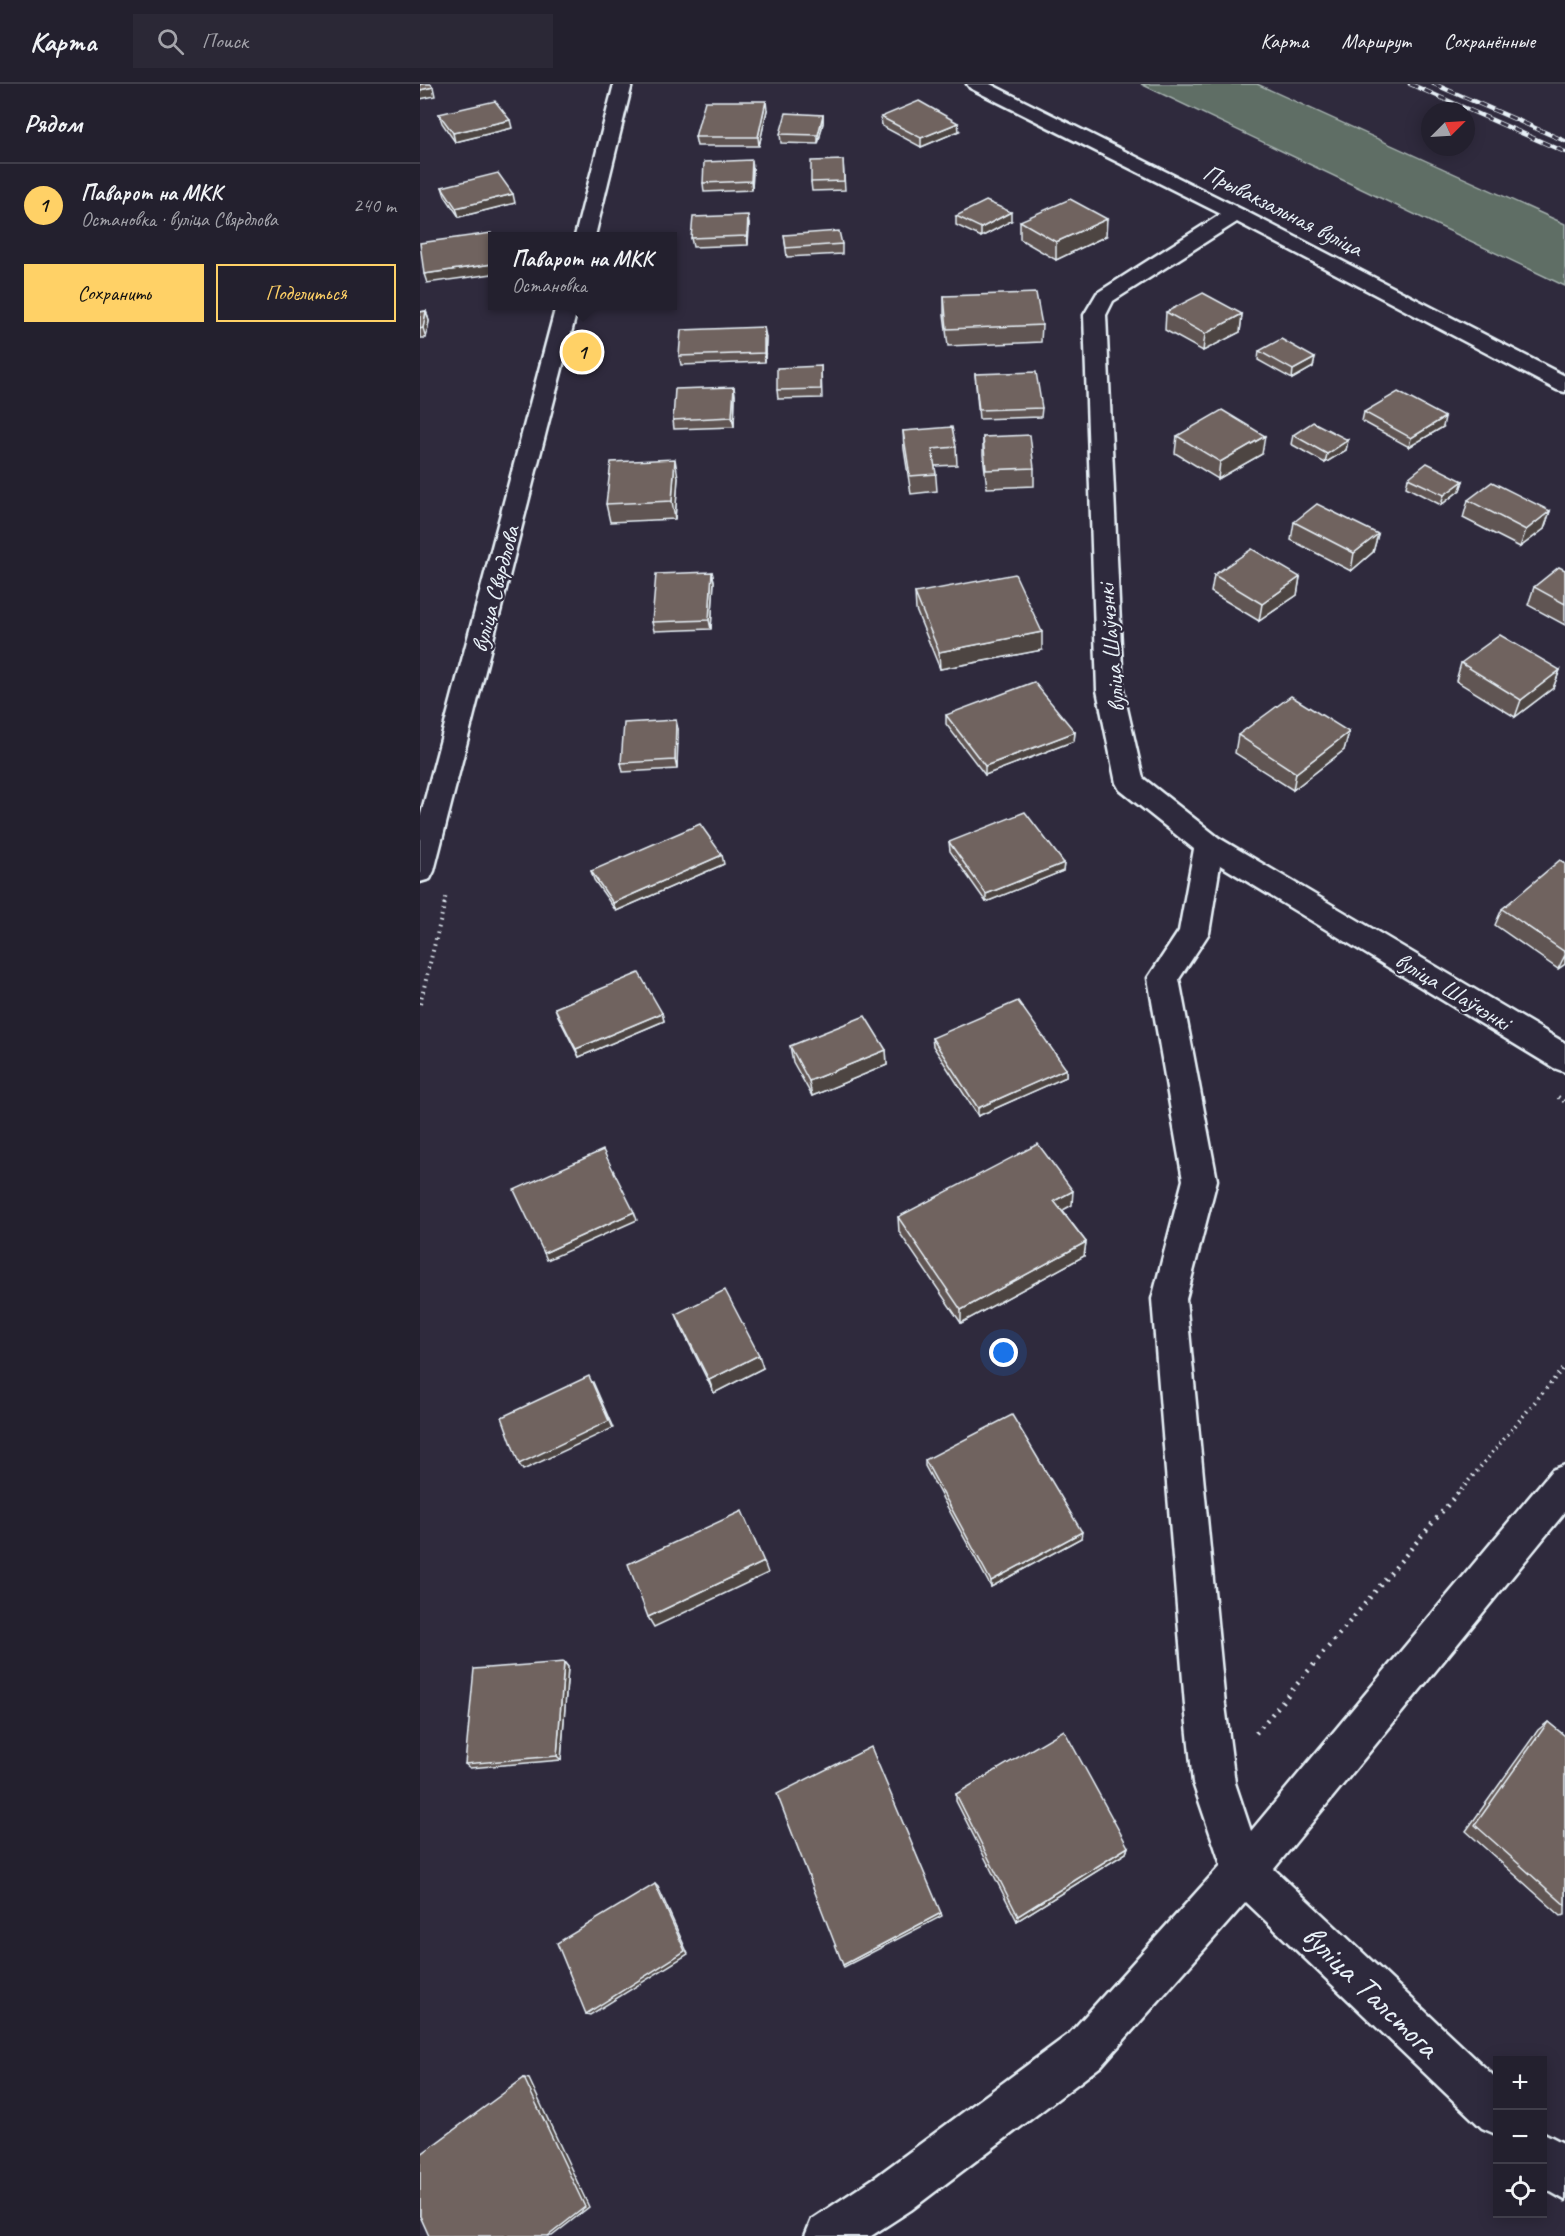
<!DOCTYPE html>
<html lang="ru">
<meta charset="utf-8">
<style>
body{margin:0;font-family:Caveat,sans-serif;background:#2b2836;color:#f1f3f6}
.controls{position:absolute;right:18px;bottom:18px;display:grid;overflow:hidden;border-radius:0px;box-shadow:0 3px 15px #0003}
.controls button{width:54px;height:54px;display:grid;place-items:center;padding:0;border:0;border-bottom:2px solid #403e4a;background:#23202e;color:#f1f3f6;font:30px sans-serif}
.compass{position:absolute;left:1001px;top:18px;width:54px;height:54px;border-radius:50%;background:#23202e;box-shadow:0 3px 15px #0003;rotate:66deg}
.you{position:absolute;left:584px;top:1269px;width:21px;height:21px;margin:-15px;border:4px solid #fff;border-radius:50%;background:#1a73e8;box-shadow:0 0 0 9px #1a73e833}
.badge{display:grid;place-items:center;width:39px;height:39px;border-radius:50%;background:#ffd166;color:#111;font-size:20px;font-weight:700}
.pin{position:absolute;translate:-50% -50%;border:3px solid #fff;box-shadow:0 2px 6px #0006}
.popup{position:absolute;left:68px;top:148px;width:189px;height:78px;box-sizing:border-box;display:grid;place-content:center;border-radius:0px;background:#23202e;filter:drop-shadow(0 2px 4px #0005);font-size:20px;white-space:nowrap;color:#a3a3aa}
.popup b{font-size:22px;color:#f1f3f6}
.popup::after{content:'';position:absolute;left:50%;top:100%;margin-left:-12px;border:12px solid transparent;border-top-color:#23202e}
.list{margin:0;padding:0;list-style:none}
h2{display:flex;justify-content:space-between;align-items:center;height:78px;margin:0;padding:0 24px;font-size:26px}
h2 small{font-size:20px;font-weight:400;color:#a3a3aa}
.list li{display:grid;grid-template-columns:39px 1fr auto;gap:18px;align-items:center;box-sizing:border-box;height:84px;padding:0 24px;border-top:2px solid #403e4a}
.list b{display:block;font-size:22px;white-space:nowrap}
.list p{margin:0;font-size:20px;white-space:nowrap;color:#a3a3aa}
.list em{font-size:20px;font-style:normal;color:#a3a3aa}
.actions{display:flex;gap:12px;padding:18px 24px}
.actions a{flex:1;padding:14px 0;border:2px solid #ffd166;border-radius:0px;text-align:center;font-size:21px;color:#ffd166}
.actions .main{background:#ffd166;color:#111}
.icon{flex:none;width:33px;height:33px;fill:none;stroke:currentColor;stroke-width:2;stroke-linecap:round;stroke-linejoin:round}
.map{position:relative;flex:none;width:1145px;height:2152px;overflow:hidden}
header{display:flex;align-items:center;gap:36px;box-sizing:border-box;height:84px;padding:0 30px;background:#23202e;border-bottom:2px solid #403e4a}
header strong{font-size:28px}
nav{display:flex;gap:33px;margin-inline-start:auto;font-size:21px}
.search{width:420px;height:54px;background:#2b2836;display:flex;align-items:center;gap:15px;box-sizing:border-box;padding:0 21px;border-radius:0px;color:#a3a3aa;font-size:22px}
main{display:flex}
aside{flex:1;background:#23202e}
.map>svg:first-child{display:block}
.green{fill:#5f6e65;stroke:#a4b0ae;stroke-width:1.5}
.lines{fill:none;stroke-linecap:round;stroke-linejoin:round}
.minor-casing{stroke:#e8f1f8;stroke-width:5}
.path-far2{stroke:#e8f1f8;stroke-width:3;stroke-dasharray:1.5 4;stroke-linecap:butt}
.path-far1{stroke:#e8f1f8;stroke-width:4;stroke-dasharray:1.5 4.5;stroke-linecap:butt}
.path{stroke:#e8f1f8;stroke-width:4.5;stroke-dasharray:2 6;stroke-linecap:butt}
.minor{fill:#2f2a3d;fill-rule:evenodd}
.rail-casing{stroke:#e8f1f8;stroke-width:4.5}
.rail{stroke:#2f2a3d;stroke-width:3;stroke-dasharray:8;stroke-linecap:butt}
.wall{fill:#605552;stroke:#e8f1f8;stroke-width:1.5}
.shaded-wall{fill:#4e4542;stroke:#e8f1f8;stroke-width:1.5}
.building{fill:#70635f;stroke:#e8f1f8;stroke-width:1.5}
.labels{text-anchor:middle;dominant-baseline:central;stroke-width:4.5;stroke-linejoin:round;paint-order:stroke}
.far-street-label{font-size:24px;fill:#e8f1f8;stroke:#2f2a3d}
.near-street-label{font-size:33px;fill:#e8f1f8;stroke:#2f2a3d}
</style>
<header>
<strong>Карта</strong>
<div class="search"><svg class="icon" aria-label="search" viewBox="0 0 24 24"><circle cx="10" cy="10" r="6"/><path d="M15 15l6 6"/></svg>Поиск</div>
<nav><a>Карта</a><a>Маршрут</a><a>Сохранённые</a></nav>
</header>
<main>
<aside>
<h2>Рядом<small></small></h2>
<ul class="list">
<li><span class="badge">1</span><div><b>Паварот на МКК</b><p>Остановка · вуліца Свярдлова</p></div><em>240 m</em></li>
</ul>
<div class="actions"><a class="main">Сохранить</a><a>Поделиться</a></div>
</aside>
<div class="map">
<svg width="1145" height="2152" viewBox="0 0 1145 2152">
<rect width="100%" height="100%" fill="#2f2a3d"/>
<filter id="ink" filterUnits="userSpaceOnUse"><feTurbulence type="fractalNoise" baseFrequency=".0167" numOctaves="2"/><feDisplacementMap in="SourceGraphic" scale="12" xChannelSelector="R" yChannelSelector="G"/><feConvolveMatrix kernelMatrix="1 2 1 2 8 2 1 2 1" color-interpolation-filters="sRGB"/></filter>
<g filter="url(#ink)">
<!-- green -->
<polygon class="green" points="721,0 837,0 1145,140 1145,202"/>
<g class="lines">
<!-- minor casing -->
<g class="minor-casing">
<g id="minor">
<polygon points="194,0 212,0 175,152 155,152"/>
<polygon points="547,0 570,0 823,126 1145,292 1145,308 1137,306 817,138 693,217 686,231 703,606 723,694 799,754 1145,959 1145,988 1134,984 800,781 789,849 759,895 797,1096 766,1215 805,1621 815,1699 831,1747 1132,1386 1145,1381 1145,1428 854,1785 1078,1996 1078,2051 1062,2044 826,1818 681,1982 491,2126 451,2152 385,2152 392,2135 457,2092 649,1950 801,1781 773,1699 765,1621 732,1215 763,1096 728,894 759,847 774,765 700,706 696,699 677,606 664,231 677,209 801,130 550,4"/>
<polygon points="136,222 158,222 14,787 10,795 0,798 0,734"/>
<polygon points="1122,2048 1145,2060 1145,2116 1122,2103"/>
</g>
</g>
<!-- path-far2 -->
<polyline class="path-far2" points="24,820 26,813"/>
<!-- path-far1 -->
<g class="path-far1">
<polyline points="0,920 25,818"/>
<polyline points="1138,1013 1145,1018"/>
<polyline points="1041,1406 1145,1282"/>
</g>
<!-- path -->
<polyline class="path" points="836,1649 1042,1404"/>
<!-- minor -->
<use href="#minor" class="minor"/>
<!-- rail casing -->
<g class="rail-casing">
<g id="rail">
<polyline points="990,0 1145,68"/>
<polyline points="1014,0 1145,57"/>
</g>
</g>
<!-- rail -->
<use href="#rail" class="rail"/>
</g>
<!-- wall -->
<g class="wall">
<polygon points="347,26 339,62 277,62 275,53"/>
<polygon points="19,30 92,44 35,58 22,39"/>
<polygon points="403,31 403,39 398,60 361,59 360,50"/>
<polygon points="461,33 539,47 501,63 462,42"/>
<polygon points="423,76 425,106 392,107 391,98"/>
<polygon points="333,85 332,106 284,108 283,99"/>
<polygon points="22,103 95,119 39,133 25,112"/>
<polygon points="536,132 591,137 561,153 536,141"/>
<polygon points="600,137 686,152 636,176 600,155"/>
<polygon points="329,140 328,161 273,163 271,154"/>
<polygon points="364,151 422,160 422,170 367,173"/>
<polygon points="524,212 622,241 621,258 528,262 524,230"/>
<polygon points="6,227 9,237 6,254 0,254 0,228"/>
<polygon points="746,228 822,230 820,248 783,267 745,246"/>
<polygon points="346,253 345,278 261,281 259,272"/>
<polygon points="839,267 895,274 893,283 872,295 838,276"/>
<polygon points="401,282 402,314 358,315 357,306"/>
<polygon points="555,290 622,324 621,333 559,335"/>
<polygon points="314,303 315,312 314,343 254,345 253,336"/>
<polygon points="944,328 1023,343 989,363 942,337"/>
<polygon points="483,347 536,363 537,381 515,382 517,407 491,410 484,365"/>
<polygon points="873,351 928,356 926,366 905,379 871,360"/>
<polygon points="757,352 842,370 798,395 755,369"/>
<polygon points="563,353 614,384 614,402 567,404 563,371"/>
<polygon points="258,393 255,435 190,438 186,420"/>
<polygon points="988,394 1043,397 1040,406 1021,421 986,403"/>
<polygon points="1048,416 1130,427 1124,445 1100,463 1043,434"/>
<polygon points="874,438 958,450 953,468 931,487 871,456"/>
<polygon points="1145,486 1145,541 1108,521 1114,503"/>
<polygon points="292,488 294,497 291,545 234,547 232,538"/>
<polygon points="794,491 880,493 877,511 839,537 791,508"/>
<polygon points="495,509 622,566 520,585 496,526"/>
<polygon points="1041,579 1140,586 1133,604 1095,633 1036,597"/>
<polygon points="526,631 655,648 654,657 565,691 526,640"/>
<polygon points="258,645 257,685 203,688 201,679"/>
<polygon points="929,648 924,666 873,706 815,669 818,651"/>
<polygon points="529,758 644,779 643,787 566,818 530,767"/>
<polygon points="1145,779 1145,880 1138,885 1075,841 1082,825"/>
<polygon points="304,780 196,827 174,796 171,787"/>
<polygon points="135,924 242,929 244,937 159,973 138,932"/>
<polygon points="512,954 646,985 646,993 558,1032 513,962"/>
<polygon points="370,962 466,966 467,981 392,1012 373,978"/>
<polygon points="652,1121 642,1126 666,1158 664,1172 541,1239 479,1148 478,1133"/>
<polygon points="256,1230 343,1284 294,1309 261,1243"/>
<polygon points="505,1376 661,1454 571,1503 505,1382"/>
<polygon points="144,1578 148,1583 141,1676 50,1684 45,1680"/>
<polygon points="1128,1638 1145,1652 1145,1831 1141,1832 1046,1747 1118,1646"/>
<polygon points="536,1710 708,1763 706,1769 597,1837 536,1717"/>
</g>
<!-- shaded-wall -->
<g class="shaded-wall">
<polygon points="13,3 15,12 0,15 0,6"/>
<polygon points="346,17 347,26 339,62 338,53"/>
<polygon points="403,31 403,39 398,60 398,51"/>
<polygon points="90,36 92,44 35,58 33,49"/>
<polygon points="538,39 539,47 501,63 501,54"/>
<polygon points="332,76 333,85 332,106 331,97"/>
<polygon points="93,110 95,119 39,133 36,124"/>
<polygon points="591,128 591,137 561,153 561,144"/>
<polygon points="328,131 329,140 328,161 327,152"/>
<polygon points="687,135 686,152 636,176 636,158"/>
<polygon points="72,180 72,190 7,199 4,190"/>
<polygon points="6,227 9,237 6,254 3,244"/>
<polygon points="822,230 820,248 783,267 785,250"/>
<polygon points="344,243 346,253 345,278 344,269"/>
<polygon points="895,274 893,283 872,295 873,286"/>
<polygon points="314,303 315,312 314,343 312,333"/>
<polygon points="1025,333 1023,343 989,363 991,354"/>
<polygon points="845,352 842,370 798,395 800,378"/>
<polygon points="928,356 926,366 905,379 907,370"/>
<polygon points="255,375 258,393 255,435 252,417"/>
<polygon points="1043,397 1040,406 1021,421 1024,411"/>
<polygon points="1130,427 1124,445 1100,463 1106,446"/>
<polygon points="958,450 953,468 931,487 934,469"/>
<polygon points="292,488 294,497 291,545 289,536"/>
<polygon points="880,493 877,511 839,537 842,520"/>
<polygon points="622,548 622,566 520,585 519,568"/>
<polygon points="1140,586 1133,604 1095,633 1101,616"/>
<polygon points="256,636 258,645 257,685 255,676"/>
<polygon points="655,648 654,657 565,691 565,682"/>
<polygon points="929,648 924,666 873,706 876,689"/>
<polygon points="302,771 304,780 196,827 193,819"/>
<polygon points="644,779 643,787 566,818 566,810"/>
<polygon points="1145,871 1145,880 1138,885"/>
<polygon points="242,929 244,937 159,973 156,965"/>
<polygon points="466,966 467,981 392,1012 389,997"/>
<polygon points="646,985 646,993 558,1032 558,1024"/>
<polygon points="653,1107 652,1121 634,1131 634,1117"/>
<polygon points="214,1128 217,1136 127,1176 124,1169"/>
<polygon points="666,1158 664,1172 541,1239 541,1226"/>
<polygon points="339,1271 343,1284 294,1309 289,1296"/>
<polygon points="173,1298 193,1344 103,1386 99,1380"/>
<polygon points="662,1448 661,1454 571,1503 571,1497"/>
<polygon points="344,1478 348,1489 234,1543 228,1533"/>
<polygon points="144,1578 148,1583 141,1676 137,1672"/>
<polygon points="708,1763 706,1769 597,1837 598,1832"/>
<polygon points="235,1800 238,1803 268,1870 170,1931 166,1930"/>
<polygon points="521,1829 522,1832 424,1883 423,1881"/>
<polygon points="104,1994 109,1995 169,2123 132,2152 128,2152"/>
</g>
<!-- building -->
<g class="building">
<polygon points="0,0 11,0 13,3 0,6"/>
<polygon points="75,17 90,36 33,49 19,30"/>
<polygon points="285,17 346,17 338,53 275,53"/>
<polygon points="499,17 538,39 501,54 461,33"/>
<polygon points="366,29 403,31 398,51 360,50"/>
<polygon points="332,76 331,97 283,99 284,78"/>
<polygon points="423,76 424,97 391,98 391,77"/>
<polygon points="78,89 93,110 36,124 22,103"/>
<polygon points="650,115 687,135 636,158 600,137"/>
<polygon points="566,117 591,128 561,144 536,132"/>
<polygon points="328,131 327,152 271,154 273,133"/>
<polygon points="419,147 422,160 366,164 364,151"/>
<polygon points="71,149 72,156 72,180 4,190 0,159"/>
<polygon points="616,209 622,241 527,245 524,212"/>
<polygon points="783,209 822,230 785,250 746,228"/>
<polygon points="6,227 3,244 0,245 0,228"/>
<polygon points="344,243 344,269 259,272 261,246"/>
<polygon points="861,255 895,274 873,286 839,267"/>
<polygon points="401,282 401,305 357,306 357,284"/>
<polygon points="616,288 622,324 559,326 555,290"/>
<polygon points="314,303 312,333 253,336 255,305"/>
<polygon points="978,308 1025,333 991,354 944,328"/>
<polygon points="802,326 845,352 800,378 757,352"/>
<polygon points="893,338 928,356 907,370 873,351"/>
<polygon points="532,343 536,363 512,365 516,390 490,392 483,347"/>
<polygon points="610,351 614,384 566,386 563,353"/>
<polygon points="255,375 252,417 186,420 191,378"/>
<polygon points="1007,379 1043,397 1024,411 988,394"/>
<polygon points="1072,398 1130,427 1106,446 1048,416"/>
<polygon points="897,420 958,450 934,469 874,438"/>
<polygon points="832,465 880,493 842,520 794,491"/>
<polygon points="1139,483 1145,486 1145,520 1114,503"/>
<polygon points="292,488 289,536 232,538 236,490"/>
<polygon points="595,490 622,548 519,568 495,509"/>
<polygon points="1080,551 1140,586 1101,616 1041,579"/>
<polygon points="614,598 655,648 565,682 526,631"/>
<polygon points="871,612 929,648 876,689 818,651"/>
<polygon points="256,636 255,676 201,679 204,639"/>
<polygon points="605,728 644,779 566,810 529,758"/>
<polygon points="280,740 302,771 193,819 171,787"/>
<polygon points="1140,776 1145,779 1145,868 1082,825"/>
<polygon points="219,889 242,929 156,965 135,924"/>
<polygon points="598,917 646,985 558,1024 512,954"/>
<polygon points="445,932 466,966 389,997 370,962"/>
<polygon points="618,1060 653,1107 634,1117 666,1158 541,1226 478,1133"/>
<polygon points="183,1066 214,1128 124,1169 94,1106"/>
<polygon points="305,1206 339,1271 289,1296 256,1230"/>
<polygon points="169,1292 189,1337 99,1380 82,1333"/>
<polygon points="592,1331 662,1448 571,1497 505,1376"/>
<polygon points="322,1427 344,1478 228,1533 208,1480"/>
<polygon points="144,1578 137,1672 45,1680 54,1585"/>
<polygon points="1128,1638 1145,1652 1145,1821 1055,1741"/>
<polygon points="644,1646 708,1763 598,1832 536,1710"/>
<polygon points="451,1663 521,1829 423,1881 357,1710"/>
<polygon points="235,1800 265,1867 166,1930 137,1859"/>
<polygon points="104,1994 165,2123 128,2152 9,2152 0,2132 0,2071"/>
</g>
</g>
<g class="labels">
<!-- far-street labels -->
<g class="far-street-label">
<text transform="translate(863 126) rotate(27)">Прывакзальная вуліца</text>
<text transform="translate(75 505) rotate(-75)">вуліца Свярдлова</text>
<text transform="translate(691 564) rotate(-95)">вуліца Шаўчэнкі</text>
<text transform="translate(1033 907) rotate(31)">вуліца Шаўчэнкі</text>
</g>
<!-- near-street labels -->
<g class="near-street-label">
<text transform="translate(951 1907) rotate(44)">вуліца Талстога</text>
</g>
</g>
</svg>
<div class="controls">
<button>+</button>
<button>−</button>
<button><svg class="icon" aria-label="locate" viewBox="0 0 24 24"><circle cx="12" cy="12" r="6"/><path d="M12 2v4M12 18v4M2 12h4M18 12h4"/></svg></button>
</div>
<svg class="compass" viewBox="-18 -18 36 36"><path d="M0-13l5 13h-10z" fill="#e53935"/><path d="M0 13l5-13h-10z" fill="#a3a3aa"/></svg>
<div class="you"></div>
<div class="pin badge" style="left:162px;top:268px">1</div>
<div class="popup"><b>Паварот на МКК</b>Остановка</div>
</div>
</main>
